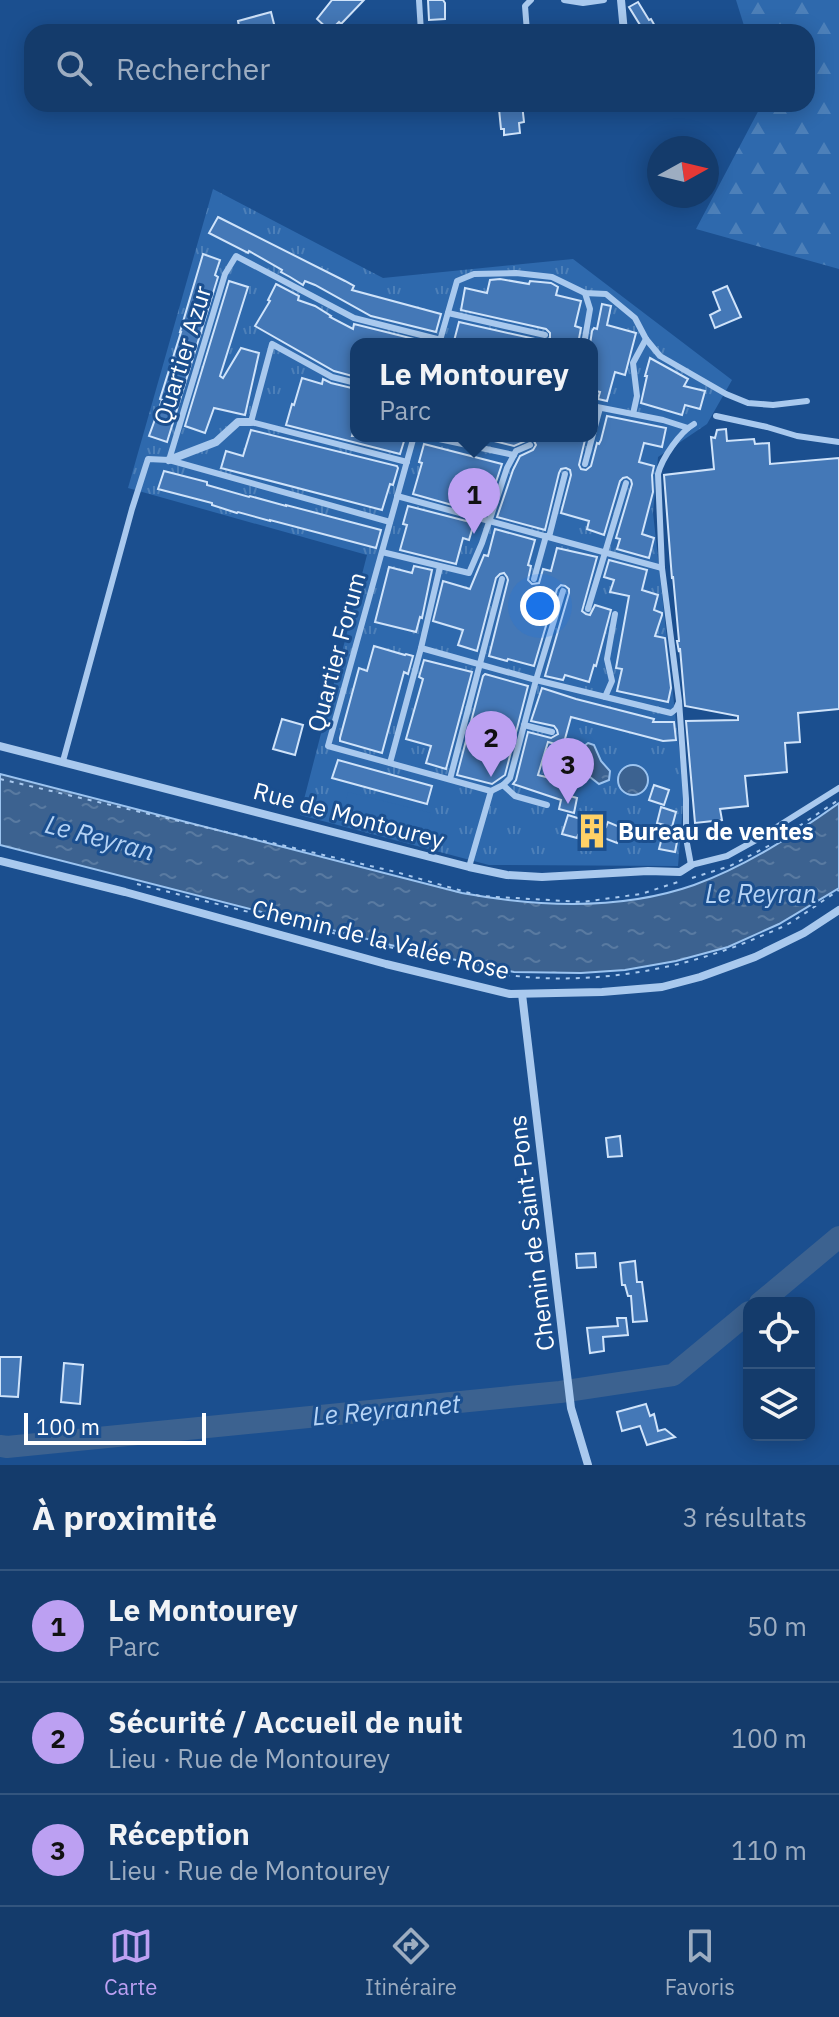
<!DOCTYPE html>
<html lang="fr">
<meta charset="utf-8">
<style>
body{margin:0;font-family:"IBM Plex Sans",sans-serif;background:#1d4271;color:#f1f3f6}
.controls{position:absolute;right:24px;bottom:24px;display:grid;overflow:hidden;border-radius:16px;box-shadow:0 4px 20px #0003}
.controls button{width:72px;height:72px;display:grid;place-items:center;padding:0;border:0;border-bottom:2px solid #33557e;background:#143b6b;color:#f1f3f6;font:40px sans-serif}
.compass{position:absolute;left:647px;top:136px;width:72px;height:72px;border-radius:50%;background:#143b6b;box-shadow:0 4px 20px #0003;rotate:82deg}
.scale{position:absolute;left:24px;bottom:20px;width:182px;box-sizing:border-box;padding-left:8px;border:4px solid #fff;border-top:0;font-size:22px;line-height:28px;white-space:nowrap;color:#fff;-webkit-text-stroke:6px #1b4f8f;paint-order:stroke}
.you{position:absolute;left:540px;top:606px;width:28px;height:28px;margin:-20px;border:6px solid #fff;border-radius:50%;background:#1a73e8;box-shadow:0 0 0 12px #1a73e833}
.badge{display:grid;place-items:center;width:52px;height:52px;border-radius:50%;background:#bca0f2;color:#111;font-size:26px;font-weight:700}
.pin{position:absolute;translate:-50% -66px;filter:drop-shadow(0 2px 4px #0008)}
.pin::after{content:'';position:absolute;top:42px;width:28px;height:24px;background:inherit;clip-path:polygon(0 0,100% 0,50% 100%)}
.popup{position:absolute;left:350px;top:338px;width:248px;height:104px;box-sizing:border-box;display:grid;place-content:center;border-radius:16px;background:#143b6b;filter:drop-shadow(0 2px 6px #0005);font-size:26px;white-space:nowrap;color:#9dadc1}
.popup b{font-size:30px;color:#f1f3f6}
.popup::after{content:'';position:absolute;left:50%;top:100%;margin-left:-16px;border:16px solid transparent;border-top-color:#143b6b}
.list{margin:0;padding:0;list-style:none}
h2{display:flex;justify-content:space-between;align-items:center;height:104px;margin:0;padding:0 32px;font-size:34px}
h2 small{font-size:26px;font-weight:400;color:#9dadc1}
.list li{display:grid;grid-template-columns:52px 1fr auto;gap:24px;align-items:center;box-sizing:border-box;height:112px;padding:0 32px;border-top:2px solid #33557e}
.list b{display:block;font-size:30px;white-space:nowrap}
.list p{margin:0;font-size:26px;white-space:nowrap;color:#9dadc1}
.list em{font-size:26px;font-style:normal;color:#9dadc1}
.icon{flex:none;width:44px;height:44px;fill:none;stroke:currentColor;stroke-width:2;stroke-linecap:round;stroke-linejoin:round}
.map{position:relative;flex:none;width:839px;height:1465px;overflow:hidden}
.search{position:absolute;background:#143b6b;box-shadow:0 4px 20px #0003;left:24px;right:24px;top:24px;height:88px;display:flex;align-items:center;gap:20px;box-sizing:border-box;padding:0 28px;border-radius:24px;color:#9dadc1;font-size:30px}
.sheet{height:440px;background:#143b6b}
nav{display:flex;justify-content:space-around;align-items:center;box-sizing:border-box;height:112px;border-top:2px solid #33557e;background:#143b6b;font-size:22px;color:#9dadc1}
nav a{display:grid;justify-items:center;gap:4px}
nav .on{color:#bca0f2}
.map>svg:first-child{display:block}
.forest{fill:url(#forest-firs)}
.park{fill:url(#park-tufts);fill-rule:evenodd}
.pitch{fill:#2e69ad}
.water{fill:url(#water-ripples);stroke:#9cc4f0;stroke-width:2}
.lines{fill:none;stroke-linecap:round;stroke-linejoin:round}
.river{stroke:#3c6290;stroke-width:22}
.building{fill:#4478b7;stroke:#cfe3fa;stroke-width:2}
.path{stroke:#a9c9ee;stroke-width:2;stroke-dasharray:4 6;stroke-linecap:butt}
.service{stroke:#a9c9ee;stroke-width:6}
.minor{stroke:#a9c9ee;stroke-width:8}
.labels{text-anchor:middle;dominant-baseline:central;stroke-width:6;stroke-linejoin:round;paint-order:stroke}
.street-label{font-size:24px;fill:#fff;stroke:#1b4f8f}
.poi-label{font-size:24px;font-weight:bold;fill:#fff;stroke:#1b4f8f;text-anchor:start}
.water-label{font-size:26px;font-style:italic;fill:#b5d3f5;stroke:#1b4f8f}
</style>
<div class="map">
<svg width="839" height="1465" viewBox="0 0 839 1465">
<defs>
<pattern id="forest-firs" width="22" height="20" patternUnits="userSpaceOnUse" patternTransform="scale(2)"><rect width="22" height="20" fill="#2e69ad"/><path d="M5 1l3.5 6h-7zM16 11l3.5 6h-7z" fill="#4d80b9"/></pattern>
<pattern id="park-tufts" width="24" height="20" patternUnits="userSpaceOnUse" patternTransform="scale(2)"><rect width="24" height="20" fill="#2e69ad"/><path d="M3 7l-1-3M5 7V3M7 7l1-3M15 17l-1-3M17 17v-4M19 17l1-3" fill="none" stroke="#4d80b9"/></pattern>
<pattern id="water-ripples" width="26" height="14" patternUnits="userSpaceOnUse" patternTransform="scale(2)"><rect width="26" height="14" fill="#3c6290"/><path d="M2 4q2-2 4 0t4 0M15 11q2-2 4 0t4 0" fill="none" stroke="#597aa1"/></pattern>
</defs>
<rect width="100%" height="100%" fill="#1b4f8f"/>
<!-- forest -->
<polygon class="forest" points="736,0 839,0 839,269 696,229 762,104 807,104 807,32 746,32"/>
<!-- park -->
<path class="park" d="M213,189L383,278L573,259L732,380L707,424L658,457L653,513L684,793L678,866L489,865L300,815L367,555L128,488ZM356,344H592V436H356Z"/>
<!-- pitch -->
<polygon class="pitch" points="348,792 431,813 425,840 342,818"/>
<!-- water -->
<g class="water">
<polygon points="588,743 594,745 601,761 610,771 609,780 599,784 590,777 588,762 583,754 584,746"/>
<circle cx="633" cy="780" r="15"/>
<path d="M0,774L462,893C538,907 620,911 694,885C746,866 794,835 839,803V888L779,924L728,947L676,961L625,970L581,973L514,972L418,952L0,845Z"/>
</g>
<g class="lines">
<!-- river -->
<g class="river">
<polyline points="760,1303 839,1237"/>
<polyline points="0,1446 7,1447 560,1392 673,1375 749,1312"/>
</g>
</g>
<!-- building -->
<g class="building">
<polygon points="332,0 364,0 341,24 339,22 330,31 317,19"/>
<polygon points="428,0 443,0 445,3 445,19 429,20"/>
<polygon points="638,2 649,20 651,19 656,28 650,32 631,32 631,30 640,25 629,7"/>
<polygon points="271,12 276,32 240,32 238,21"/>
<polygon points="509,104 522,104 524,122 519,123 520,133 504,135 504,129 501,129 499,109 509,108"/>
<polygon points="218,217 345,281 354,286 352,290 441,314 436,332 371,316 315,285 305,281 303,285 290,277 281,272 282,270 249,251 248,253 209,233"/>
<polygon points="203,254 220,260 215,275 218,277 167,442 149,436 162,400 160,399 181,332 180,332"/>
<polygon points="500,279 529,284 530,281 551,283 558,287 556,295 581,301 575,326 581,328 578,344 466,344 454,341 459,322 544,341 550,338 550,333 546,329 461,310 465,288 487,293 490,280"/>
<polygon points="229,281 248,287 220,376 223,378 241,348 259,353 245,415 214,408 205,433 185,426"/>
<polygon points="276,284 299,296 298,300 315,306 331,316 330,317 353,329 354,324 418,340 417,344 356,344 356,377 334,371 255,326 270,301 268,300"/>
<polygon points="727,286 741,317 715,328 710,315 720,310 713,292"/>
<polygon points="602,304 611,306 607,325 636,333 625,375 615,372 607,401 598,399 600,392 592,390 592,344 590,344 592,331 594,328 597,329"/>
<polygon points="650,358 688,379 684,386 705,391 700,409 685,405 682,415 641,403 647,376 645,376"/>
<polygon points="302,378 322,384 323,379 331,383 356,389 356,421 352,436 397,436 405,438 400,454 286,425 292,404 294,405"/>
<polygon points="607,416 666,428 662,447 644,443 639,462 654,466 652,475 653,492 642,534 654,538 649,558 617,549 620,539 616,538 632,484 631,480 627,477 623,478 620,481 604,535 587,529 589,521 561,513 571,475 570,470 566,468 561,469 559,473 545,530 497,517 513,470 520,456 533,450 536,445 534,441 530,439 514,446 490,440 490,436 550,436 563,440 564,436 569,436 585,440 579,465 581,469 586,470 591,466 597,443 599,444 601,440"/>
<polygon points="726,429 727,441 754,439 755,444 769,443 770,464 839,458 839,709 798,713 800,742 785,743 787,772 745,776 748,806 720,809 722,820 695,823 686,721 738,720 738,716 685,706 680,648 679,652 677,641 679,641 673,576 672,579 664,475 714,469 711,437 715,438 717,430"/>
<polygon points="251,430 397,466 398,468 393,485 390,484 382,510 221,468 226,451 243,456"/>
<polygon points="424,444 502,464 487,509 479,506 477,512 413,494 422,463 419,462"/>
<polygon points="164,471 207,482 207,485 249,497 250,496 286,506 286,505 381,530 376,548 270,520 270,521 238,512 237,513 212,505 212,503 158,489"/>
<polygon points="408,506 474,523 469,540 463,538 456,564 400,550 407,525 403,524"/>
<polygon points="495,529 535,540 528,565 531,566 528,580 532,584 539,583 543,569 551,571 557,548 597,557 582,611 586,614 590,615 595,605 611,610 596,666 594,665 589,682 565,675 563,680 545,676 569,593 569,589 565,586 561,585 557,589 534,666 508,659 507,661 489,656 508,580 507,577 504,573 500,574 496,578 477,651 458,645 463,630 433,621 443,581 470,589 484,555 488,556"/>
<polygon points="609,560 647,570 642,590 658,595 654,610 662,613 662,615 655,636 665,638 671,688 668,702 617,691 622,669 616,668 629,596 610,592 614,580 604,577"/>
<polygon points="414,566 432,570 422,618 420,617 416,632 375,622 389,567 412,573"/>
<polygon points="374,646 405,655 406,654 413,656 408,674 404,672 382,753 340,741 340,738 359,668 367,671"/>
<polygon points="424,660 472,672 446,769 426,763 431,746 406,739 423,679 419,677"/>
<polygon points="485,674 528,686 505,775 492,784 457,775 483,676"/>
<polygon points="542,688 576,699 654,719 653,722 674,722 676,740 663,741 571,717 563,746 548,742 538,775 558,780 562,766 577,770 570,796 577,798 574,813 559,809 561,800 513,784 516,780 528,732 551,738 558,734 557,730 554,726 531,721"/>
<polygon points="282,719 303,725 295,755 273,749"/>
<polygon points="338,760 432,786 427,804 332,778"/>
<polygon points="654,785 669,790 664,805 649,800"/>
<polygon points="661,807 676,812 672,827 657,823"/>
<polygon points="568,815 606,827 608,822 622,828 617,843 599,836 597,841 578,835 577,838 562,834"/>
<polygon points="663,834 678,837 675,852 659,849"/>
<polygon points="620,1136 622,1156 608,1157 606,1138"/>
<polygon points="595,1253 596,1267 577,1268 576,1254"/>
<polygon points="635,1261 637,1282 642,1282 647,1321 633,1322 631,1296 628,1296 625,1285 622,1285 620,1263"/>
<polygon points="617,1318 626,1318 628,1335 603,1337 604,1351 590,1353 587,1328 618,1326"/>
<polygon points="0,1357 21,1357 18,1397 0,1396"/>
<polygon points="64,1363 83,1365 80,1404 61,1402"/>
<polygon points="646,1404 650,1416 654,1414 658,1431 665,1429 675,1437 647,1445 640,1426 622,1431 617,1412"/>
</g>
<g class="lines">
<!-- path -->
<g class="path">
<polyline points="0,779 396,872 480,896 582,902 641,894 678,882"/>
<polyline points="692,878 730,866 772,844 837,801"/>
<path d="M137,884L489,972C575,988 674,973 754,939C765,934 777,930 788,924C805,914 822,901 839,890"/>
</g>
<!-- service -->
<g class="service">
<polyline points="419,0 421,32"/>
<polyline points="564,0 583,3 604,0"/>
<polyline points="527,32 525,6 531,0"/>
<polyline points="448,313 545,335"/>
<polyline points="439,344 457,281 474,274 516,273 552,277 585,293 606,294 635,318 646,339 660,356 726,394 748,403 773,405 807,401"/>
<polyline points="584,344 590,309 585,293"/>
<polyline points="356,383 332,377 272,344 251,422 407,462"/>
<polyline points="592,406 663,420 688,428"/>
<polyline points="633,414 637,396 633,363 646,339"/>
<polyline points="716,416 767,427 797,436 839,442"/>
<path d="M694,424C680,432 662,458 658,474L662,568L679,701L686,799V838L691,865L727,856L756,840L839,788"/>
<polyline points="414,436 328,746 491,791 503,785 510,778 536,680 563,591"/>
<polyline points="425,436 514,455"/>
<polyline points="585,464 600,408"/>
<polyline points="397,496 662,568"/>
<polyline points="390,522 169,460 225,274 236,256 354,318 441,340"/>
<polyline points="549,537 565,474"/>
<polyline points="382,552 469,573 482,543 507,468 516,451 530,445"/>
<polyline points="534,579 546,536"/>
<polyline points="588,609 626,483"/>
<polyline points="421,648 536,680 671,713 676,709 679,702"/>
<polyline points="605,697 612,681 607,659 615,614"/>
<polyline points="524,725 552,732"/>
<polyline points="63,761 132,509 148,459 169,460"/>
<polyline points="390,763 421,648 440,567"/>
<polyline points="450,779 502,579"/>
<polyline points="503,785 515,796 547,805"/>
<polyline points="469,867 491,791"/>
</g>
<!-- minor -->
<g class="minor">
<polyline points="621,0 624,32"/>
<polyline points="169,460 216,442 238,422 251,422"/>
<polyline points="0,746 469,867 507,875 542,877 648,871 680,872 691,865"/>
<polyline points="0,861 125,892 386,964 510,994 602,992 662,987 700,977 755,957 804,933 839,910"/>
<polyline points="522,994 571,1408 588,1465"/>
</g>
</g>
<!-- icons -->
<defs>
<g id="building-bare" transform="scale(2.76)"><path d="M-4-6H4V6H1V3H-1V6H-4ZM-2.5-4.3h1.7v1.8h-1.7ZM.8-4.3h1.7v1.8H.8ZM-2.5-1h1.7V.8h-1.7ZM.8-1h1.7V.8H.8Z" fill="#ffd166" stroke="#1b4f8f" stroke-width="2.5" paint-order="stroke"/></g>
</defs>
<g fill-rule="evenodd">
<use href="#building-bare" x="592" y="831"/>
</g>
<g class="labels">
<!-- street labels -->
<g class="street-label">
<text transform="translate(182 355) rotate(-73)">Quartier Azur</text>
<text transform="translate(336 652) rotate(-75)">Quartier Forum</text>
<text transform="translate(349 815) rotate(15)">Rue de Montourey</text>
<text transform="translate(381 939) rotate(14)">Chemin de la Valée Rose</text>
<text transform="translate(531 1233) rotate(-97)">Chemin de Saint-Pons</text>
</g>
<!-- poi labels -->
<g class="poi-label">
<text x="618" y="831">Bureau de ventes</text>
</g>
<!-- water labels -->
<g class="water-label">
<text transform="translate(100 837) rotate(15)">Le Reyran</text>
<text x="761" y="893">Le Reyran</text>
<text transform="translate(386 1409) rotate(-5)">Le Reyrannet</text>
</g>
</g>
</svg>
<div class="controls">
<button><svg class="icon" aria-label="locate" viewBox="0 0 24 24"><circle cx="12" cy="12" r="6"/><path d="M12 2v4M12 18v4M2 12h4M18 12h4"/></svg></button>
<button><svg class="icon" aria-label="layers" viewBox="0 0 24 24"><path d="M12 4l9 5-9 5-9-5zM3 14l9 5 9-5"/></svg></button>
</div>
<svg class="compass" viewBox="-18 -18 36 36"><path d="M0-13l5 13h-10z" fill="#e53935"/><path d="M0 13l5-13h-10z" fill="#9dadc1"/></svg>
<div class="scale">100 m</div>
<div class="you"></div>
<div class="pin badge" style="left:474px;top:534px">1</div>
<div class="popup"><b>Le Montourey</b>Parc</div>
<div class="pin badge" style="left:491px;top:777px">2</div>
<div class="pin badge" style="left:568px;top:804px">3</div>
<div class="search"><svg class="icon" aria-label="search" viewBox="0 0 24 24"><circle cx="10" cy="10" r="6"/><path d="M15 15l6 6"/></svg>Rechercher</div>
</div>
<section class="sheet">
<h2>À proximité<small>3 résultats</small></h2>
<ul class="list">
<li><span class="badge">1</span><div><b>Le Montourey</b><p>Parc</p></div><em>50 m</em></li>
<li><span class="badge">2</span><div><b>Sécurité / Accueil de nuit</b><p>Lieu · Rue de Montourey</p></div><em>100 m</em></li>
<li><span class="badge">3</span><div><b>Réception</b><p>Lieu · Rue de Montourey</p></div><em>110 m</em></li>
</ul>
</section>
<nav>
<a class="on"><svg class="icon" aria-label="map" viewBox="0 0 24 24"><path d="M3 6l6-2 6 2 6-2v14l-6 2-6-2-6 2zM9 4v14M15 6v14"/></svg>Carte</a>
<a><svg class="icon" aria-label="directions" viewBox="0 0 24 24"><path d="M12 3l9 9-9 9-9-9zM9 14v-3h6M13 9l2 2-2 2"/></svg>Itinéraire</a>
<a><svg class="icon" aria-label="saved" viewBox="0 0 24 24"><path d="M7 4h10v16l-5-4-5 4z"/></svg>Favoris</a>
</nav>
